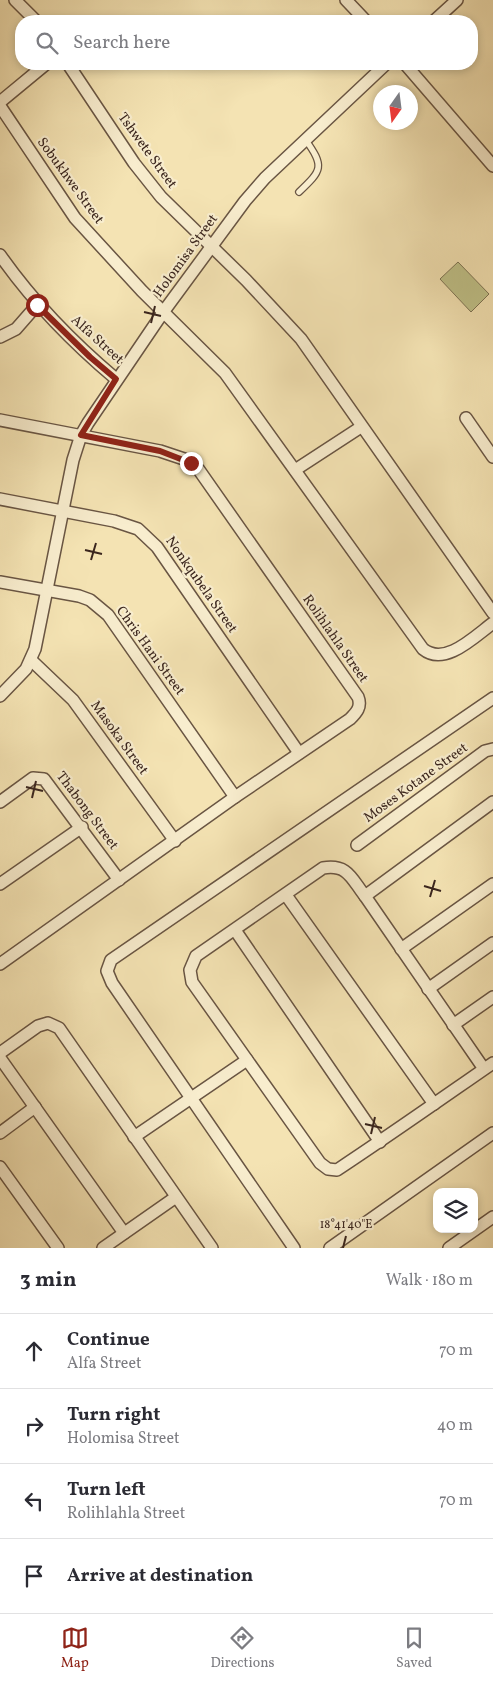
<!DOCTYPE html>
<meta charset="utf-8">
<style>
body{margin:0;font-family:Vollkorn,serif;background:#f7f7f7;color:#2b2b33}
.controls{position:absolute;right:15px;bottom:15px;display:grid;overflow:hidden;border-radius:10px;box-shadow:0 2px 8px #0003}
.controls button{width:45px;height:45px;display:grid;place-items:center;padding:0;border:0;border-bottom:1px solid #e1e1e2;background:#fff;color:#2b2b33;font:25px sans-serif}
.compass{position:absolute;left:373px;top:85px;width:45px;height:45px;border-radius:50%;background:#fff;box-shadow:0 2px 8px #0003;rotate:194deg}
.stop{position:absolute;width:15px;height:15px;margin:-11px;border:4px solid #8f2418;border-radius:50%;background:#fff}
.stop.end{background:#8f2418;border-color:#fff;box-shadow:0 1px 5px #0008}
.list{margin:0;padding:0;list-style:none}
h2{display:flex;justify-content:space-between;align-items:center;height:65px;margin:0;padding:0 20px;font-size:21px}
h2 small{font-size:16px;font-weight:400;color:#7c7c81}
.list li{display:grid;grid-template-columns:32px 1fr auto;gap:15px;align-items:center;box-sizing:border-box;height:75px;padding:0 20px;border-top:1px solid #e1e1e2}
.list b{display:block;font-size:19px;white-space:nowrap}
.list p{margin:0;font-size:16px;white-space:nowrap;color:#7c7c81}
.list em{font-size:16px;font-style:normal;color:#7c7c81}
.icon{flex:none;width:28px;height:28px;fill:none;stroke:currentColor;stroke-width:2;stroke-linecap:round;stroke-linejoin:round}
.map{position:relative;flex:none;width:493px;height:1248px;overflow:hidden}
.search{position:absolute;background:#fff;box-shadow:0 2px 8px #0003;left:15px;right:15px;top:15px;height:55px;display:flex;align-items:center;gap:12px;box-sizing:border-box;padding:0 18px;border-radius:20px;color:#7c7c81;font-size:19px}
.sheet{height:365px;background:#fff}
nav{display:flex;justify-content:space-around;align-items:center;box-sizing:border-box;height:70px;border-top:1px solid #e1e1e2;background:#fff;font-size:14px;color:#7c7c81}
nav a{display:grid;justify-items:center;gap:2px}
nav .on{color:#8f2418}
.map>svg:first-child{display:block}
.pitch{fill:#c0c289;stroke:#7e7454}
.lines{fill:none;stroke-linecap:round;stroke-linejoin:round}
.service-casing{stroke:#695543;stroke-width:8}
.minor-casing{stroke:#695543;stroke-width:14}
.service{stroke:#f8edce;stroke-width:5.5}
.minor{stroke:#f8edce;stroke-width:11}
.route{stroke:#8f2418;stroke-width:6}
.ticks{fill:none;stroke:#3b261e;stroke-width:2}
.labels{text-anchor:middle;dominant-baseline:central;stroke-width:4.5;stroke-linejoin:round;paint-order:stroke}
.street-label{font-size:14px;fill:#3b261e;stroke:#f8edce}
.ticks-label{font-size:12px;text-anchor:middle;fill:#3b261e;stroke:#f8edce;stroke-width:4.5;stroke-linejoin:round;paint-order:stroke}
</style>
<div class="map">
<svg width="493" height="1248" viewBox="0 0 493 1248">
<rect width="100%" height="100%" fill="#f4e3b3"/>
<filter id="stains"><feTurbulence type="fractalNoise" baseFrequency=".004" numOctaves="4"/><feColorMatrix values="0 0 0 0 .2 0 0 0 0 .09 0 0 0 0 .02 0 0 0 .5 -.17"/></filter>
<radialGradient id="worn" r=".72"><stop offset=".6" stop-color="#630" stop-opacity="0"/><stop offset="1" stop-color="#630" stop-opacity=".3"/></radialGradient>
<!-- pitch -->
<polygon class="pitch" points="458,262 489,294 471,312 440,279"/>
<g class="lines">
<!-- service casing -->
<g class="service-casing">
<path id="service" d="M299,192C322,170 325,167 305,139"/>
</g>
<!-- minor casing -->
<g class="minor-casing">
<g id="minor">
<polyline points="15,0 36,21"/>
<polyline points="346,0 366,21"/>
<polyline points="434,21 457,0"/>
<polyline points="68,64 134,163 161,197 246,280 301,339 493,613"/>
<polyline points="405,64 493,166"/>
<polyline points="0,102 46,64"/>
<path d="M0,106L75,218L142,291L225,373L423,649C445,667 475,636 493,623"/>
<path d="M0,255C33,302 72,342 116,379"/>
<polyline points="0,337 16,329 37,305"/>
<polyline points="466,418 493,457"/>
<path d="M0,420L160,451L184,459L199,470L358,697C362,707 356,713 350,719L235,797L0,964"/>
<polyline points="295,470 361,427"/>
<polyline points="0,499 114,521 138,529 157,547 299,753"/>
<polyline points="0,582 79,596 90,600 108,615 235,797"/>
<polyline points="31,660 73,700 175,841"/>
<polyline points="0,696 26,669 35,649 73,460 81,435 88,423 164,311 245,201 265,178 386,64"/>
<polyline points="0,802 33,778 44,779 119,880"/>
<polyline points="357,845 485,751 493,749"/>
<polyline points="0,884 82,827"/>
<polyline points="286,895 434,1104"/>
<polyline points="365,896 493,802"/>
<polyline points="235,930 380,1142"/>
<polyline points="401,949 493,884"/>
<polyline points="428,989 493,943"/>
<polyline points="453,1025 493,997"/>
<polyline points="0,1053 38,1026 48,1023 59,1028 212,1248"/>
<polyline points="0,1058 124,1233"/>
<path d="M484,1069L365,896C351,878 348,864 323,868L196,956L190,970L192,982L320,1163L328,1169L337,1170C390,1135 441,1099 493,1063"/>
<polyline points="0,1133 35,1107"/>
<polyline points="134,1137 247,1060"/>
<polyline points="0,1167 58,1248"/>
<polyline points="103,1248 176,1197"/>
<polyline points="294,1248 112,983 107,971 111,960 493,698"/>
<polyline points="330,1248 493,1133"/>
<polyline points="449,1248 493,1217"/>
</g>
</g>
<!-- service -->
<use href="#service" class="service"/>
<!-- minor -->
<use href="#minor" class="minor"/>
</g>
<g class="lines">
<!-- route -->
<polyline class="route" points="37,305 90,357 116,379 81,435 160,451 191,463"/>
</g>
<!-- ticks -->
<path class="ticks" d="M144,312L161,316M151,323L155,306M85,550L102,554M91,560L96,543M26,787L43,791M32,798L36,781M424,886L441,891M430,897L435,880M365,1124L382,1128M371,1134L375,1117M343,1248L346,1236"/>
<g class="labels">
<!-- street labels -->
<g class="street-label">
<text transform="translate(147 151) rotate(54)">Tshwete Street</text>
<text transform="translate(70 181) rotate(54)">Sobukhwe Street</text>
<text transform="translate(186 256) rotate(-54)">Holomisa Street</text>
<text transform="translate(97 340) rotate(42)">Alfa Street</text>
<text transform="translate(201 585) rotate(55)">Nonkqubela Street</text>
<text transform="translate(335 639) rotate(55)">Rolihlahla Street</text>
<text transform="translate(150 651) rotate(54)">Chris Hani Street</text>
<text transform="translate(119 738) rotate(54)">Masoka Street</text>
<text transform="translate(416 783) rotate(-36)">Moses Kotane Street</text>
<text transform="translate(87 811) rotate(53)">Thabong Street</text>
</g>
</g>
<g class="ticks-label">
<text x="346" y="1228">18°41'40"E</text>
</g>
<rect width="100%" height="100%" filter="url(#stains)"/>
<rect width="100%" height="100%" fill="url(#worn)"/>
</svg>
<div class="controls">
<button><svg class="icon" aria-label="layers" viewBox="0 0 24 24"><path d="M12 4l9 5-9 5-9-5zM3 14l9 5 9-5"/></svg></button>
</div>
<svg class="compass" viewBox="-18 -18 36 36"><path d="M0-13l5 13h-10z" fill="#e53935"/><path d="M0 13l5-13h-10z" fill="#7c7c81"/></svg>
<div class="stop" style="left:37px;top:305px"></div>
<div class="stop end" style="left:191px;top:463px"></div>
<div class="search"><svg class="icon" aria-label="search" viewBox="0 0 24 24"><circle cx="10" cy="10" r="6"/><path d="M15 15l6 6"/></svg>Search here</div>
</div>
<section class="sheet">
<h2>3 min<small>Walk · 180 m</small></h2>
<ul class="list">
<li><svg class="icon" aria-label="ahead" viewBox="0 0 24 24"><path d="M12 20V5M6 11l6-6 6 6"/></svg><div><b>Continue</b><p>Alfa Street</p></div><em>70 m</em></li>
<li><svg class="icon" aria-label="right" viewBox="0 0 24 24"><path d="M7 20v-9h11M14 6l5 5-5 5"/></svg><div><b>Turn right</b><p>Holomisa Street</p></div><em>40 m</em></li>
<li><svg class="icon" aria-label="left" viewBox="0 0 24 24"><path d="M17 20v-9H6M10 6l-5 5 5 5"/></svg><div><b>Turn left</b><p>Rolihlahla Street</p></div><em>70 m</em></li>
<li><svg class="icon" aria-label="arrive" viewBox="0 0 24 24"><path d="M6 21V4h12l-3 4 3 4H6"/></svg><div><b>Arrive at destination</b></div></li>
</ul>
</section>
<nav>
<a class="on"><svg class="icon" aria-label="map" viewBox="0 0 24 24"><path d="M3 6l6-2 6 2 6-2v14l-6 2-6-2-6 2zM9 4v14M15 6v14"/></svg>Map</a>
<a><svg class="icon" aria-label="directions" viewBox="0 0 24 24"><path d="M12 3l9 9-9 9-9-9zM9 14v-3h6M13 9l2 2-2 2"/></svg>Directions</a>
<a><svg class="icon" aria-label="saved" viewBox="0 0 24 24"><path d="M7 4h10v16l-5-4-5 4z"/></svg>Saved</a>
</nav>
